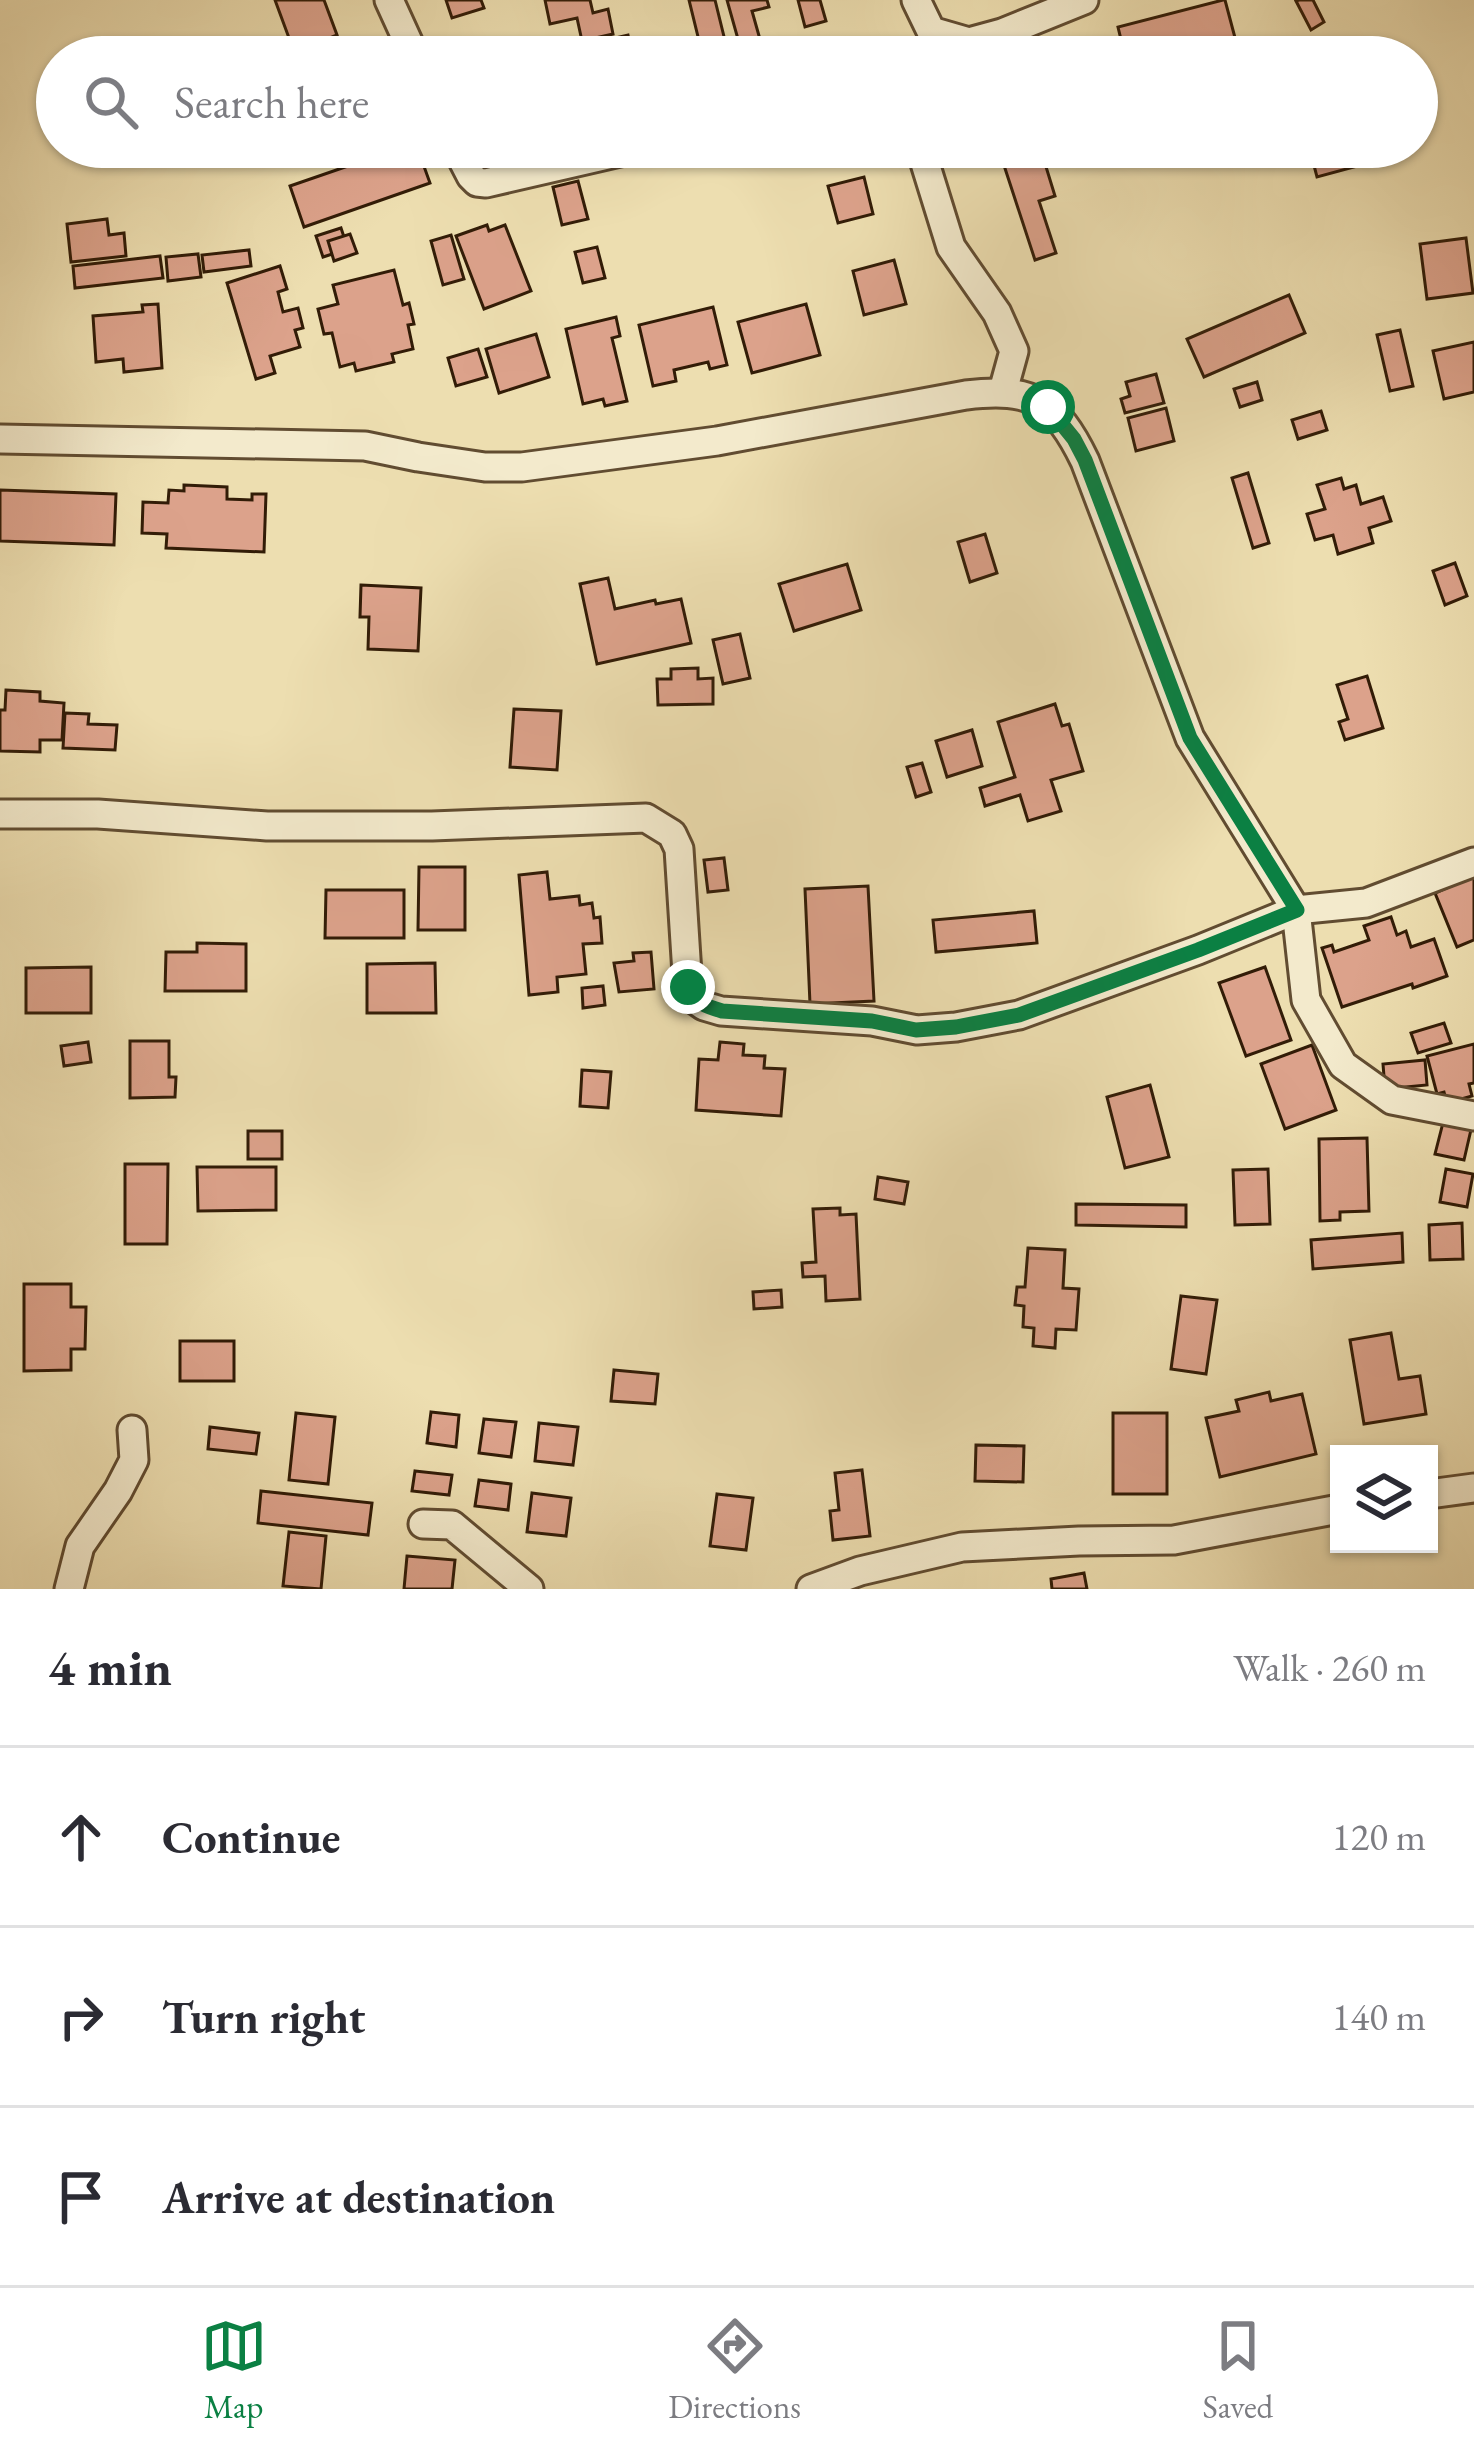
<!DOCTYPE html>
<meta charset="utf-8">
<style>
body{margin:0;font-family:"EB Garamond",serif;background:#f2f2f3;color:#2b2b33}
.controls{position:absolute;right:36px;bottom:36px;display:grid;overflow:hidden;border-radius:0px;box-shadow:0 3px 9px #0004}
.controls button{width:108px;height:108px;display:grid;place-items:center;padding:0;border:0;border-bottom:3px solid #e1e1e2;background:#fff;color:#2b2b33;font:60px sans-serif}
.stop{position:absolute;width:36px;height:36px;margin:-27px;border:9px solid #0b8043;border-radius:50%;background:#fff}
.stop.end{background:#0b8043;border-color:#fff;box-shadow:0 3px 12px #0008}
.list{margin:0;padding:0;list-style:none}
h2{display:flex;justify-content:space-between;align-items:center;height:156px;margin:0;padding:0 48px;font-size:51px}
h2 small{font-size:39px;font-weight:400;color:#7c7c81}
.list li{display:grid;grid-template-columns:78px 1fr auto;gap:36px;align-items:center;box-sizing:border-box;height:180px;padding:0 48px;border-top:3px solid #e1e1e2}
.list b{display:block;font-size:45px;white-space:nowrap}
.list em{font-size:39px;font-style:normal;color:#7c7c81}
.icon{flex:none;width:66px;height:66px;fill:none;stroke:currentColor;stroke-width:2;stroke-linecap:round;stroke-linejoin:round}
.map{position:relative;flex:none;width:1474px;height:1589px;overflow:hidden}
.search{position:absolute;background:#fff;box-shadow:0 3px 9px #0004;left:36px;right:36px;top:36px;height:132px;display:flex;align-items:center;gap:30px;box-sizing:border-box;padding:0 42px;border-radius:66px;color:#7c7c81;font-size:45px}
.sheet{height:696px;background:#fff}
nav{display:flex;justify-content:space-around;align-items:center;box-sizing:border-box;height:168px;border-top:3px solid #e1e1e2;background:#fff;font-size:33px;color:#7c7c81}
nav a{display:grid;justify-items:center;gap:6px}
nav .on{color:#0b8043}
.map>svg:first-child{display:block}
.building{fill:#dca28b;stroke:#321c07;stroke-width:3}
.lines{fill:none;stroke-linecap:round;stroke-linejoin:round}
.street-casing{stroke:#614c31;stroke-width:33}
.street{stroke:#f3eacc;stroke-width:27}
.route{stroke:#0b8043;stroke-width:15}
</style>
<div class="map">
<svg width="1474" height="1589" viewBox="0 0 1474 1589">
<rect width="100%" height="100%" fill="#eddeb0"/>
<filter id="stains"><feTurbulence type="fractalNoise" baseFrequency=".00167" numOctaves="4"/><feColorMatrix values="0 0 0 0 .2 0 0 0 0 .09 0 0 0 0 .02 0 0 0 .5 -.17"/></filter>
<radialGradient id="worn" r=".72"><stop offset=".6" stop-color="#630" stop-opacity="0"/><stop offset="1" stop-color="#630" stop-opacity=".3"/></radialGradient>
<!-- building -->
<g class="building">
<polygon points="275,0 324,0 337,35 315,44 318,50 296,57"/>
<polygon points="446,0 481,0 484,8 452,18"/>
<polygon points="545,0 590,0 593,13 608,9 613,34 582,41 577,18 550,24"/>
<polygon points="689,0 715,0 729,57 703,57"/>
<polygon points="727,0 767,0 769,7 752,11 765,57 743,57"/>
<polygon points="798,0 820,0 826,21 805,27"/>
<polygon points="1223,0 1225,0 1238,49 1208,57 1087,57 1123,48 1118,27"/>
<polygon points="1299,0 1313,0 1324,22 1311,30 1296,1"/>
<polygon points="628,35 633,57 583,57 580,46"/>
<polygon points="403,147 417,147 430,183 304,227 290,186"/>
<polygon points="495,147 528,147 532,156 504,168"/>
<polygon points="998,147 1064,147 1065,150 1043,157 1055,196 1039,201 1056,253 1035,260"/>
<polygon points="1138,147 1201,147 1202,148 1141,163"/>
<polygon points="1340,147 1349,147 1354,167 1317,177 1311,154"/>
<polygon points="864,177 873,214 838,223 828,186"/>
<polygon points="578,181 588,219 562,225 553,187"/>
<polygon points="107,219 109,235 124,233 126,256 71,262 67,224"/>
<polygon points="487,225 489,231 505,225 531,291 484,309 456,236"/>
<polygon points="341,228 348,249 323,257 316,236"/>
<polygon points="350,234 357,253 334,261 328,241"/>
<polygon points="451,235 464,279 443,285 431,241"/>
<polygon points="1466,238 1473,293 1427,299 1420,244"/>
<polygon points="597,247 605,278 583,283 575,252"/>
<polygon points="249,250 251,266 204,272 202,255"/>
<polygon points="198,254 201,277 168,281 166,257"/>
<polygon points="160,256 163,278 75,288 73,266"/>
<polygon points="894,260 906,304 864,315 853,271"/>
<polygon points="280,266 287,289 278,292 283,312 298,308 303,328 295,330 300,347 270,356 275,373 256,379 227,283"/>
<polygon points="394,270 403,305 409,303 414,324 408,325 413,349 392,354 394,362 356,371 354,363 340,367 332,333 324,334 318,309 338,304 333,285"/>
<polygon points="1289,295 1305,333 1204,377 1187,339"/>
<polygon points="158,304 162,368 124,372 123,359 96,362 93,316 143,312 142,305"/>
<polygon points="806,304 820,355 752,373 738,322"/>
<polygon points="713,307 727,365 710,369 708,362 674,370 676,381 653,386 639,325"/>
<polygon points="616,317 620,336 612,338 627,401 605,406 603,399 583,404 566,329"/>
<polygon points="1400,330 1413,386 1390,391 1377,335"/>
<polygon points="536,334 549,377 499,393 486,349"/>
<polygon points="1474,342 1474,392 1444,399 1433,351"/>
<polygon points="478,349 487,377 456,386 448,358"/>
<polygon points="1156,374 1164,403 1125,413 1121,399 1130,396 1126,382"/>
<polygon points="1257,382 1262,400 1240,407 1234,389"/>
<polygon points="1166,408 1174,441 1136,451 1128,418"/>
<polygon points="1321,411 1327,430 1298,439 1292,420"/>
<polygon points="1248,473 1269,543 1253,548 1232,478"/>
<polygon points="1341,478 1344,489 1356,485 1361,504 1383,497 1391,521 1369,528 1373,543 1338,554 1333,535 1315,540 1307,514 1325,509 1317,485"/>
<polygon points="184,485 227,487 227,499 252,500 252,494 266,494 264,552 166,548 167,534 142,533 143,502 168,503 169,490 184,491"/>
<polygon points="0,490 116,494 114,545 0,541"/>
<polygon points="985,534 997,573 970,582 958,542"/>
<polygon points="1455,563 1467,596 1445,605 1433,571"/>
<polygon points="847,564 861,610 794,631 779,584"/>
<polygon points="608,578 615,609 655,600 656,604 681,599 691,643 597,664 580,584"/>
<polygon points="361,585 421,588 418,651 368,649 369,617 360,617"/>
<polygon points="740,634 750,678 723,684 713,640"/>
<polygon points="698,668 698,679 713,678 713,704 658,705 657,679 671,679 671,669"/>
<polygon points="1367,676 1383,728 1345,740 1339,722 1348,719 1337,685"/>
<polygon points="6,690 40,692 40,701 64,703 62,740 40,740 40,752 0,751 0,710 5,710"/>
<polygon points="1055,704 1062,726 1069,724 1083,771 1051,780 1061,811 1028,821 1020,795 985,806 980,788 1015,777 998,722"/>
<polygon points="514,709 561,711 557,770 510,767"/>
<polygon points="65,713 89,714 88,724 117,725 115,750 63,748"/>
<polygon points="972,730 982,766 947,777 936,741"/>
<polygon points="922,763 931,792 916,797 907,767"/>
<polygon points="724,858 728,890 708,892 704,860"/>
<polygon points="419,867 465,867 465,930 418,930"/>
<polygon points="547,872 550,899 579,896 580,905 592,903 594,918 600,917 602,943 583,944 586,974 557,977 558,992 529,995 519,875"/>
<polygon points="1474,876 1474,940 1457,947 1435,893"/>
<polygon points="868,886 874,1001 810,1004 805,889"/>
<polygon points="326,890 404,890 404,938 325,938"/>
<polygon points="1034,911 1037,943 936,952 933,920"/>
<polygon points="1391,917 1397,935 1406,931 1411,947 1434,939 1447,976 1413,988 1412,984 1342,1007 1322,948 1332,945 1334,952 1369,940 1364,926"/>
<polygon points="197,943 246,944 246,991 165,991 166,952 197,952"/>
<polygon points="651,952 654,989 619,992 614,963 634,961 633,953"/>
<polygon points="435,963 436,1013 367,1013 367,964"/>
<polygon points="91,967 91,1013 26,1013 26,968"/>
<polygon points="1265,967 1291,1040 1246,1056 1219,983"/>
<polygon points="603,986 605,1005 583,1008 582,988"/>
<polygon points="1444,1023 1451,1043 1418,1053 1411,1033"/>
<polygon points="130,1041 169,1041 169,1077 176,1077 175,1097 130,1098"/>
<polygon points="88,1042 91,1062 64,1066 61,1046"/>
<polygon points="720,1042 744,1044 743,1055 765,1056 764,1068 785,1069 781,1116 696,1110 699,1059 718,1060"/>
<polygon points="1474,1044 1474,1083 1469,1084 1472,1096 1447,1103 1444,1092 1437,1094 1427,1056"/>
<polygon points="1312,1045 1336,1110 1285,1129 1261,1064"/>
<polygon points="1425,1060 1427,1085 1385,1089 1383,1064"/>
<polygon points="582,1070 611,1072 608,1108 580,1106"/>
<polygon points="1150,1085 1169,1157 1125,1168 1107,1097"/>
<polygon points="1445,1115 1473,1121 1464,1160 1435,1154"/>
<rect x="248" y="1131" width="34" height="28"/>
<polygon points="1367,1138 1369,1211 1340,1212 1340,1220 1320,1221 1319,1139"/>
<polygon points="125,1164 168,1164 167,1244 125,1244"/>
<polygon points="197,1167 276,1167 276,1210 198,1211"/>
<polygon points="1268,1169 1270,1224 1235,1225 1233,1170"/>
<polygon points="1446,1169 1473,1174 1467,1207 1440,1202"/>
<polygon points="878,1177 908,1182 904,1204 875,1199"/>
<polygon points="1076,1204 1186,1205 1186,1227 1076,1225"/>
<polygon points="840,1208 840,1215 856,1214 860,1299 826,1301 825,1276 803,1277 802,1263 816,1262 813,1209"/>
<polygon points="1462,1223 1463,1259 1430,1260 1429,1225"/>
<polygon points="1402,1233 1403,1262 1313,1269 1311,1240"/>
<polygon points="1028,1248 1065,1250 1063,1288 1079,1289 1076,1330 1056,1329 1055,1348 1033,1346 1034,1328 1023,1327 1024,1306 1015,1305 1017,1287 1025,1287"/>
<polygon points="24,1284 71,1284 71,1307 86,1307 85,1349 71,1349 71,1370 24,1371"/>
<polygon points="781,1290 782,1307 754,1309 753,1292"/>
<polygon points="1181,1296 1217,1300 1206,1374 1171,1369"/>
<polygon points="1391,1333 1399,1379 1420,1376 1426,1414 1364,1424 1350,1340"/>
<rect x="180" y="1341" width="54" height="40"/>
<polygon points="614,1370 658,1374 655,1404 611,1401"/>
<polygon points="1269,1392 1271,1401 1302,1394 1316,1454 1220,1477 1206,1418 1239,1411 1236,1400"/>
<polygon points="431,1412 459,1415 456,1447 427,1443"/>
<polygon points="296,1413 335,1417 328,1484 289,1480"/>
<rect x="1113" y="1413" width="54" height="81"/>
<polygon points="484,1419 516,1422 511,1457 479,1453"/>
<polygon points="539,1423 578,1427 573,1465 535,1461"/>
<polygon points="210,1427 259,1433 256,1454 208,1449"/>
<polygon points="976,1445 1024,1446 1023,1482 975,1481"/>
<polygon points="862,1470 870,1536 833,1540 830,1511 839,1510 835,1473"/>
<polygon points="415,1471 452,1475 449,1495 412,1491"/>
<polygon points="479,1480 511,1484 508,1510 475,1506"/>
<polygon points="261,1491 372,1503 368,1535 258,1523"/>
<polygon points="532,1493 571,1498 566,1536 527,1532"/>
<polygon points="717,1494 753,1498 746,1550 710,1546"/>
<polygon points="289,1532 326,1536 321,1589 283,1586"/>
<polygon points="407,1556 455,1560 452,1589 404,1589"/>
<polygon points="1084,1573 1087,1589 1052,1589 1051,1579"/>
</g>
<g class="lines">
<!-- street casing -->
<g class="street-casing">
<g id="street">
<polyline points="389,0 415,57"/>
<polyline points="916,0 931,31 969,42"/>
<polyline points="953,57 969,42 1002,33 1084,0"/>
<polyline points="456,147 471,176 477,182 486,183 642,147"/>
<polyline points="920,147 951,247 997,313 1014,351 1003,391"/>
<path d="M0,439L365,446L418,457L485,467H522L717,441L966,395C1032,387 1056,401 1085,461L1190,738L1296,910L1306,1000L1343,1065L1392,1100L1474,1116"/>
<polyline points="0,814 98,814 267,826 432,826 646,818 672,834 679,849 687,974 694,999 704,1006 721,1011 872,1021 917,1030 956,1027 1019,1015 1198,950 1296,910 1366,903 1474,862"/>
<polyline points="1429,1494 1474,1488"/>
<polyline points="423,1524 452,1525 529,1589"/>
<polyline points="69,1589 80,1546 118,1491 134,1460 132,1430"/>
<polyline points="811,1589 860,1571 962,1547 1079,1541 1174,1540 1339,1509"/>
</g>
</g>
<!-- street -->
<use href="#street" class="street"/>
</g>
<g class="lines">
<!-- route -->
<path class="route" d="M688,987C696,1003 705,1006 722,1011L872,1021L916,1030L956,1027L1019,1015L1198,950L1297,910L1190,738L1085,460L1074,439L1048,407"/>
</g>
<rect width="100%" height="100%" filter="url(#stains)"/>
<rect width="100%" height="100%" fill="url(#worn)"/>
</svg>
<div class="controls">
<button><svg class="icon" aria-label="layers" viewBox="0 0 24 24"><path d="M12 4l9 5-9 5-9-5zM3 14l9 5 9-5"/></svg></button>
</div>
<div class="stop" style="left:1048px;top:407px"></div>
<div class="stop end" style="left:688px;top:987px"></div>
<div class="search"><svg class="icon" aria-label="search" viewBox="0 0 24 24"><circle cx="10" cy="10" r="6"/><path d="M15 15l6 6"/></svg>Search here</div>
</div>
<section class="sheet">
<h2>4 min<small>Walk · 260 m</small></h2>
<ul class="list">
<li><svg class="icon" aria-label="ahead" viewBox="0 0 24 24"><path d="M12 20V5M6 11l6-6 6 6"/></svg><div><b>Continue</b></div><em>120 m</em></li>
<li><svg class="icon" aria-label="right" viewBox="0 0 24 24"><path d="M7 20v-9h11M14 6l5 5-5 5"/></svg><div><b>Turn right</b></div><em>140 m</em></li>
<li><svg class="icon" aria-label="arrive" viewBox="0 0 24 24"><path d="M6 21V4h12l-3 4 3 4H6"/></svg><div><b>Arrive at destination</b></div></li>
</ul>
</section>
<nav>
<a class="on"><svg class="icon" aria-label="map" viewBox="0 0 24 24"><path d="M3 6l6-2 6 2 6-2v14l-6 2-6-2-6 2zM9 4v14M15 6v14"/></svg>Map</a>
<a><svg class="icon" aria-label="directions" viewBox="0 0 24 24"><path d="M12 3l9 9-9 9-9-9zM9 14v-3h6M13 9l2 2-2 2"/></svg>Directions</a>
<a><svg class="icon" aria-label="saved" viewBox="0 0 24 24"><path d="M7 4h10v16l-5-4-5 4z"/></svg>Saved</a>
</nav>
